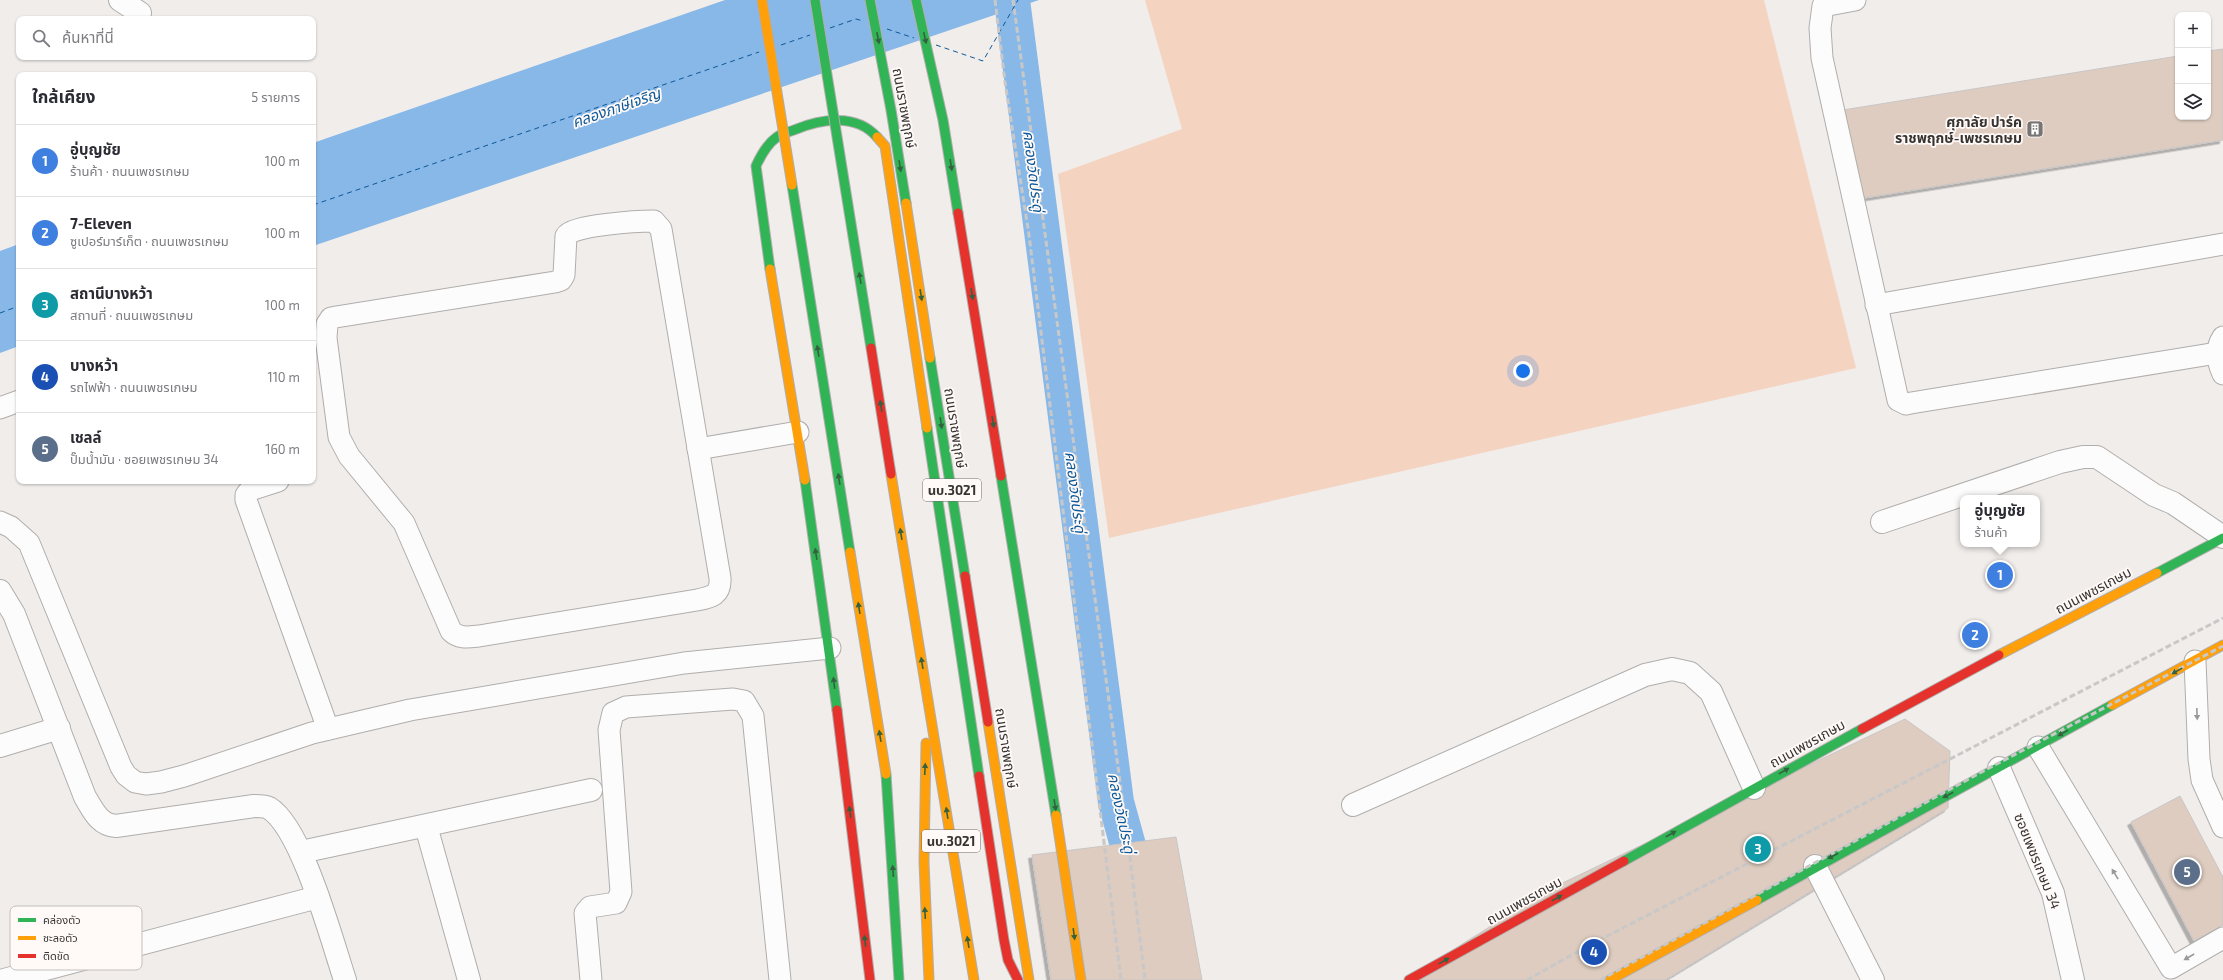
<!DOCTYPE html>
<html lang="th">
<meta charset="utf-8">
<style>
body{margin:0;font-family:"Exo 2","Noto Sans Thai",sans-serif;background:#f2f2f3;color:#2b2b33}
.controls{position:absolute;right:12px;top:12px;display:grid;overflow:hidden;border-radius:8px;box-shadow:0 1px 3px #0004}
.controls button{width:36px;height:36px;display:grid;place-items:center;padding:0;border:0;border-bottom:1px solid #e1e1e2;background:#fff;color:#2b2b33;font:20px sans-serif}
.you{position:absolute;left:1523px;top:371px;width:14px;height:14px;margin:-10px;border:3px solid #fff;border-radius:50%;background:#1a73e8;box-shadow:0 0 0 6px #1a73e833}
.badge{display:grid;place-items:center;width:26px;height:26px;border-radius:50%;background:#b45309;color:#fff;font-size:13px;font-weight:700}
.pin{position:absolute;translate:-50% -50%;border:2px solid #fff;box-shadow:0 1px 4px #0006}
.popup{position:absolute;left:1960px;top:495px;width:80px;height:52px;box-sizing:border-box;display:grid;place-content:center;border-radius:8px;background:#fff;filter:drop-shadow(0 1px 3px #0005);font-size:13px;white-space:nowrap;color:#7c7c81}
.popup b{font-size:15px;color:#2b2b33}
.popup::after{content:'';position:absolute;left:50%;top:100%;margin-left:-8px;border:8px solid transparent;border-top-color:#fff}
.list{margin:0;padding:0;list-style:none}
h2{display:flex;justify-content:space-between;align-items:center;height:52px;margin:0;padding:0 16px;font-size:17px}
h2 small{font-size:13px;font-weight:400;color:#7c7c81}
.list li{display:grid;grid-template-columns:26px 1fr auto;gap:12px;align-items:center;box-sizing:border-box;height:72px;padding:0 16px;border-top:1px solid #e1e1e2}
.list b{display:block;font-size:15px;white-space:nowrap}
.list p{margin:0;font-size:13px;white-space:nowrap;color:#7c7c81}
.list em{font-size:13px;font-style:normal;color:#7c7c81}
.icon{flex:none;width:22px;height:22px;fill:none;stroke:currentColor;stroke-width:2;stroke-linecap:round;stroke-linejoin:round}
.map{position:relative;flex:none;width:2223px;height:980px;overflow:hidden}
.search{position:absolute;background:#fff;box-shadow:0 1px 3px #0004;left:16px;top:16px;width:300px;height:44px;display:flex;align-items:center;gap:10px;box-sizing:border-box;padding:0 14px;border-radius:8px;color:#7c7c81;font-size:15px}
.panel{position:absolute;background:#fff;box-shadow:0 1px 3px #0004;left:16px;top:72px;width:300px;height:412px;border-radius:8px}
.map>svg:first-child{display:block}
.green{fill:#f4d4c0}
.water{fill:#88b8e8}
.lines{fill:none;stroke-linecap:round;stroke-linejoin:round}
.canal{stroke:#88b8e8;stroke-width:36}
.ferry{stroke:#0c5898;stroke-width:1;stroke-dasharray:5 4;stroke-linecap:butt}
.building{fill:#deccc0;stroke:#c9c6c5;filter:url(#shadow)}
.lane-casing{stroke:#b0aeac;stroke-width:23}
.street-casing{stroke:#b0aeac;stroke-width:24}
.fast-casing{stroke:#b0aeac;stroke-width:11}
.slow-casing{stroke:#b0aeac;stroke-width:11}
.jam-casing{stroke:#b0aeac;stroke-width:11}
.lane{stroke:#fdfcfc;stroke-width:21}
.street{stroke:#fdfcfc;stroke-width:22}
.fast{stroke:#30b455;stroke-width:9}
.slow{stroke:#ff9f0a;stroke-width:9}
.jam{stroke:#e5322d;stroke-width:9}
.rail{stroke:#c9c8c8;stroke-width:3;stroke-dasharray:6 3;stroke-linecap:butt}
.fast-bridge-casing{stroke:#b0aeac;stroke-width:11;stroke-linecap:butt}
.slow-bridge-casing{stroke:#b0aeac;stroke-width:11;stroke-linecap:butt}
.jam-bridge-casing{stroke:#b0aeac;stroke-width:11;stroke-linecap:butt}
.fast-bridge{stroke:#30b455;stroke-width:9}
.slow-bridge{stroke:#ff9f0a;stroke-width:9}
.jam-bridge{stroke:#e5322d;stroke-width:9}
.oneway{fill:#34613f}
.oneway2{fill:#9a9898}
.labels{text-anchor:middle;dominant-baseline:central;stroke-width:3.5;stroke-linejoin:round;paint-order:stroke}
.shield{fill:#fffaf7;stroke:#726f6e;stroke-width:1}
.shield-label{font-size:13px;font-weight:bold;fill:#363433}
.street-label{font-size:14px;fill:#363433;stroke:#fffaf7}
.poi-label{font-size:14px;font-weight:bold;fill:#363433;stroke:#fffaf7;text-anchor:end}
.water-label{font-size:15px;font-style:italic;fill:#0c5898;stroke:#fffaf7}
.key{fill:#fffaf7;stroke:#c3bfbc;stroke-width:1}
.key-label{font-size:11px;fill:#363433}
</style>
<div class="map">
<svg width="2223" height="980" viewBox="0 0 2223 980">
<defs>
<filter id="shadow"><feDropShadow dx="-3.5" dy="3.5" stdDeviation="0" flood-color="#0004"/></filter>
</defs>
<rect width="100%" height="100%" fill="#f0edeb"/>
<!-- green -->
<polygon class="green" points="1145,0 1764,0 1856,368 1109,538 1058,174 1182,129"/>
<!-- water -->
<g class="water">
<polygon points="725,0 1039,0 313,246 313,143"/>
<polygon points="19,244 19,346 0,353 0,251"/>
</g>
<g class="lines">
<!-- canal -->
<polyline class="canal" points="1012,0 1116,802 1165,980"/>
<!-- ferry -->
<g class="ferry">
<polyline points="830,28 856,19 863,21"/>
<polyline points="887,29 914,38"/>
<polyline points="781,45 810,35"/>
<polyline points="936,45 983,61 1018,0"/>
<polyline points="313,205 759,52"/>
<polyline points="0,313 19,306"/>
</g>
</g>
<!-- building -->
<g class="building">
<polygon points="2223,49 2223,140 1858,199 1843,110 2178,56 2178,117 2208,117 2208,51"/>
<polygon points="1905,719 1950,751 1948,808 1665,980 1405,980 1550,889"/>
<polygon points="2180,796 2223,877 2223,925 2194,941 2131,822"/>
<polygon points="1176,837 1202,980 1051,980 1032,855"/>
</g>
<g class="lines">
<!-- lane casing -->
<g class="lane-casing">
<g id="lane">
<polyline points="1855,0 1823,6 1820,28 1822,58 1898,400 1906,404 1911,403 2217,353"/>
<path d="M654,221L661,229L720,578C721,595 712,597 697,600L479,636C469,637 459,639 451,631L404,523L349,456L339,437L326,338L327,324L331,318L336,317L555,282L561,280L564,275L566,236C571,225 640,221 654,221Z"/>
<polyline points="1876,305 2223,244"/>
<path d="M2223,337C2215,349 2217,361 2223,374"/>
<polyline points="0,408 19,401"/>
<polyline points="698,449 798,432"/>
<polyline points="278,481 250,490 246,495 246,500 328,729"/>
<polyline points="0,522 11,527 29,543 121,767 126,775 135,782 146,784 161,782 184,776 312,733 410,710 684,663 830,648"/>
<polyline points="2195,661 2199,759 2202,780 2223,827"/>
<polyline points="2038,747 2171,968 2223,938"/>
<polyline points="591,980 585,913 590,907 616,903 621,892 609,730 613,713 626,707 733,699 744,701 753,716 780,980"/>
</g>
</g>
<!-- street casing -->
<g class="street-casing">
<g id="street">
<polyline points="120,0 140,13"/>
<polyline points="1882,522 2060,462 2083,457 2097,457 2154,495 2173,503 2223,537"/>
<path d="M0,591L14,614L85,797C93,810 99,825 116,826L254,806C259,806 265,806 269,808C302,828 332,941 345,980"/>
<polyline points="0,746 59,728"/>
<polyline points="1999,768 2053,893 2073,980"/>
<polyline points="1353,805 1645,675 1672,669 1690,673 1711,692 1754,788"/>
<polyline points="426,826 469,980"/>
<polyline points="301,852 591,790"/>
<polyline points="1815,866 1873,980"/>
<polyline points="4,980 318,897"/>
</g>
</g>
<!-- fast casing -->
<g class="fast-casing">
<g id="fast">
<polyline points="870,0 891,110 906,203"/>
<polyline points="916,0 943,120 958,213"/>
<path d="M770,269L756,166C761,155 767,144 777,137C782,133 789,132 794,130C821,119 856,113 877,137"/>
<polyline points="930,358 965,576"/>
<polyline points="927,428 979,776"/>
<polyline points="1001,476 1056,815"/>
<polyline points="805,480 837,710"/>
<polyline points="2157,573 2223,538"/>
<polyline points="886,774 899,980"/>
<polyline points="1624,861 1862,729"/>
<polyline points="1757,900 2112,705"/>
</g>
</g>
<!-- slow casing -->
<g class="slow-casing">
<g id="slow">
<polyline points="877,137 885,146 927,428"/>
<polyline points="906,203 930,358"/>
<polyline points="770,269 805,480"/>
<polyline points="1999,655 2157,573"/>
<polyline points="928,701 974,980"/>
<polyline points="2112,705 2223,645"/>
<polyline points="988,722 1029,980"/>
<polyline points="926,743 924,862 929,980"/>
<polyline points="1056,815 1081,980"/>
<polyline points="1610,980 1757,900"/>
</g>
</g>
<!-- jam casing -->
<g class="jam-casing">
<g id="jam">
<polyline points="958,213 1001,476"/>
<polyline points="965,576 988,722"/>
<polyline points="837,710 870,980"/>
<polyline points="1862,729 1999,655"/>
<polyline points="979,776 1004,940 1008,960 1018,980"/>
<polyline points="1409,980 1624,861"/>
</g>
</g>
<!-- lane -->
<use href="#lane" class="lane"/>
<!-- street -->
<use href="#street" class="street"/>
<!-- fast -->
<use href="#fast" class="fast"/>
<!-- slow -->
<use href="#slow" class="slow"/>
<!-- jam -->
<use href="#jam" class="jam"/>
<!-- rail -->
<g class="rail">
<polyline points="995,0 1005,82 1029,235 1121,980"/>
<polyline points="1013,0 1126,825 1145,980"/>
<polyline points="1527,980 1586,947 2223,618"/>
<polyline points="1600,980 1987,769 2223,646"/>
</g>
<!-- fast-bridge casing -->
<g class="fast-bridge-casing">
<g id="fast-bridge">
<polyline points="815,0 871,348"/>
<polyline points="792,185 850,552"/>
</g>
</g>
<!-- slow-bridge casing -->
<g class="slow-bridge-casing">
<g id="slow-bridge">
<polyline points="762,0 792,185"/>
<polyline points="891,474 928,701"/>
<polyline points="850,552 886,774"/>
</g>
</g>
<!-- jam-bridge casing -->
<g class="jam-bridge-casing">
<polyline id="jam-bridge" points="871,348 891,474"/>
</g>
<!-- fast-bridge -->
<use href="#fast-bridge" class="fast-bridge"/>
<!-- slow-bridge -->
<use href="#slow-bridge" class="slow-bridge"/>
<!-- jam-bridge -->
<use href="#jam-bridge" class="jam-bridge"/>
</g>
<!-- one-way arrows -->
<defs><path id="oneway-solid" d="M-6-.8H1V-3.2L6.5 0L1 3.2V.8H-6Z"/></defs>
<g class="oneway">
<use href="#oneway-solid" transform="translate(878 38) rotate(79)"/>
<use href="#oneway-solid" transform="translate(925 38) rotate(77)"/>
<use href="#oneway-solid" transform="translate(951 165) rotate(81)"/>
<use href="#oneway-solid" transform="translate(900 166) rotate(81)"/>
<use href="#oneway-solid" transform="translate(860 278) rotate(-99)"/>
<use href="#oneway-solid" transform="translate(972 294) rotate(81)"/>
<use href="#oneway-solid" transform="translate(921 295) rotate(81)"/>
<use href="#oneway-solid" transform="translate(818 351) rotate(-99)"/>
<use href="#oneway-solid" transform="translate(881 406) rotate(-99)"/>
<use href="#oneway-solid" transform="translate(993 422) rotate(81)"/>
<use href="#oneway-solid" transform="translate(941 423) rotate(81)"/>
<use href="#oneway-solid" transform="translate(839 479) rotate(-99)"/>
<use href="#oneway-solid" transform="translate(901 534) rotate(-99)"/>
<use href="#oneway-solid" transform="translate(816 554) rotate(-99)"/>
<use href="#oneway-solid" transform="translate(859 608) rotate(-99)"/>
<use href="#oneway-solid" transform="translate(922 663) rotate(-99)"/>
<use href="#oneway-solid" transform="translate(2177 671) rotate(151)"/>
<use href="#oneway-solid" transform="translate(834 683) rotate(-97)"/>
<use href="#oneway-solid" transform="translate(2063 733) rotate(151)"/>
<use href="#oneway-solid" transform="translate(880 736) rotate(-99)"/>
<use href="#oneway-solid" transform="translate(925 769) rotate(-87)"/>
<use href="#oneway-solid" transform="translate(1784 771) rotate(-29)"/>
<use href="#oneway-solid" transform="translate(1948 795) rotate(152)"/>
<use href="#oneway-solid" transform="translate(1055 805) rotate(81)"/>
<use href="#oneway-solid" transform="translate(850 812) rotate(-97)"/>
<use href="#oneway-solid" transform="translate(947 813) rotate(-99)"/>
<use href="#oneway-solid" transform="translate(1671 834) rotate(-29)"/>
<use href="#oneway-solid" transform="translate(1833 856) rotate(152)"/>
<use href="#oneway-solid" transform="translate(893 871) rotate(-94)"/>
<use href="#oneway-solid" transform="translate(1557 898) rotate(-29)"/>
<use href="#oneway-solid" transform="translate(925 913) rotate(-93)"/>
<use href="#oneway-solid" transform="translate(1074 934) rotate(82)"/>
<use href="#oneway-solid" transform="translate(865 941) rotate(-97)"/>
<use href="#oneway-solid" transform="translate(968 942) rotate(-99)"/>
<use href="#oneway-solid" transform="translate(1444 961) rotate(-29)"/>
</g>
<g class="oneway2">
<use href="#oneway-solid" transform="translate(2197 714) rotate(88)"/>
<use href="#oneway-solid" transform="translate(2115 874) rotate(-121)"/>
<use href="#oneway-solid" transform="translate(2189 957) rotate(150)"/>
</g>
<!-- icons -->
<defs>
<g id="building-square" transform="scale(0.9)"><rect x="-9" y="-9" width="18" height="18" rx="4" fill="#777573" stroke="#fffaf7"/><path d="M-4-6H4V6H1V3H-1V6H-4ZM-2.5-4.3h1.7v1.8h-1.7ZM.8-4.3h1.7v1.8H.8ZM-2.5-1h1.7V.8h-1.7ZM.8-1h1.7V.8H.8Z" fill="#fff"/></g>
</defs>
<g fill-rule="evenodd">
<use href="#building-square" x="2035" y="129"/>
</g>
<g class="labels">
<!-- shield labels -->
<g class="shield">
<rect x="923" y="479" width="58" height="22" rx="3"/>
<rect x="922" y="830" width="58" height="22" rx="3"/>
</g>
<g class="shield-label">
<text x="952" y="490">นบ.3021</text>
<text x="951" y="841">นบ.3021</text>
</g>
<!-- street labels -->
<g class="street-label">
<text transform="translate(905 108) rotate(80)">ถนนราชพฤกษ์</text>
<text transform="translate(956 428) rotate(81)">ถนนราชพฤกษ์</text>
<text transform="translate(2093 590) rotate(-28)">ถนนเพชรเกษม</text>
<text transform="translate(1807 743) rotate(-29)">ถนนเพชรเกษม</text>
<text transform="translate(1007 748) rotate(81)">ถนนราชพฤกษ์</text>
<text transform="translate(2038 861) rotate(68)">ซอยเพชรเกษม 34</text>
<text transform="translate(1524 900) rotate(-29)">ถนนเพชรเกษม</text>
</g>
<!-- poi labels -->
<g class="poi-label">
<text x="2022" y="121">ศุภาลัย ปาร์ค<tspan x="2022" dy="16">ราชพฤกษ์-เพชรเกษม</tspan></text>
</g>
<!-- water labels -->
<g class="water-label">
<text transform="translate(616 107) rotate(-19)">คลองภาษีเจริญ</text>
<text transform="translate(1034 171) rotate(83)">คลองวัดประดู่</text>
<text transform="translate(1076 492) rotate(83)">คลองวัดประดู่</text>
<text transform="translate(1122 813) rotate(78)">คลองวัดประดู่</text>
</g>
</g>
<!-- legend -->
<rect x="10" y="906" width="132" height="64" rx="6" class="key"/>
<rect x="18" y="918" width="18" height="4" fill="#30b455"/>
<rect x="18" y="936" width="18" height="4" fill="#ff9f0a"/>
<rect x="18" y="954" width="18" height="4" fill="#e5322d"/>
<g class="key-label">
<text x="43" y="924">คล่องตัว</text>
<text x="43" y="942">ชะลอตัว</text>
<text x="43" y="960">ติดขัด</text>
</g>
</svg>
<div class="controls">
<button>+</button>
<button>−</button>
<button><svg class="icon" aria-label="layers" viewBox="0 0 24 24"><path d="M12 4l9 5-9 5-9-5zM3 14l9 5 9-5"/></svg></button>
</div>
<div class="you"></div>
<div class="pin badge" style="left:2000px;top:575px;background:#3f7fe0">1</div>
<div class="popup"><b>อู่บุญชัย</b>ร้านค้า</div>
<div class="pin badge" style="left:1975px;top:635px;background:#3f7fe0">2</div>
<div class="pin badge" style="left:1758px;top:849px;background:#0f9aa8">3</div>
<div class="pin badge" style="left:1594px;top:952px;background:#1a4fb4">4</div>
<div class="pin badge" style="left:2187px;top:872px;background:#5c6f8a">5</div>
<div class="search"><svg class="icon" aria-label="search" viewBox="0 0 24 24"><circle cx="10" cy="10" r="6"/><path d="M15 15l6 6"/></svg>ค้นหาที่นี่</div>
<section class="panel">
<h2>ใกล้เคียง<small>5 รายการ</small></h2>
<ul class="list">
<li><span class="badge" style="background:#3f7fe0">1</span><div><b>อู่บุญชัย</b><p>ร้านค้า · ถนนเพชรเกษม</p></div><em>100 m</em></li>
<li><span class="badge" style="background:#3f7fe0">2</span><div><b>7-Eleven</b><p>ซูเปอร์มาร์เก็ต · ถนนเพชรเกษม</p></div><em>100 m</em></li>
<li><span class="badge" style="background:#0f9aa8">3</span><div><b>สถานีบางหว้า</b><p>สถานที่ · ถนนเพชรเกษม</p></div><em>100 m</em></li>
<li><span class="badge" style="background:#1a4fb4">4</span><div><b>บางหว้า</b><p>รถไฟฟ้า · ถนนเพชรเกษม</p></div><em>110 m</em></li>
<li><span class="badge" style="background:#5c6f8a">5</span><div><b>เชลล์</b><p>ปั๊มน้ำมัน · ซอยเพชรเกษม 34</p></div><em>160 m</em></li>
</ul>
</section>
</div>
